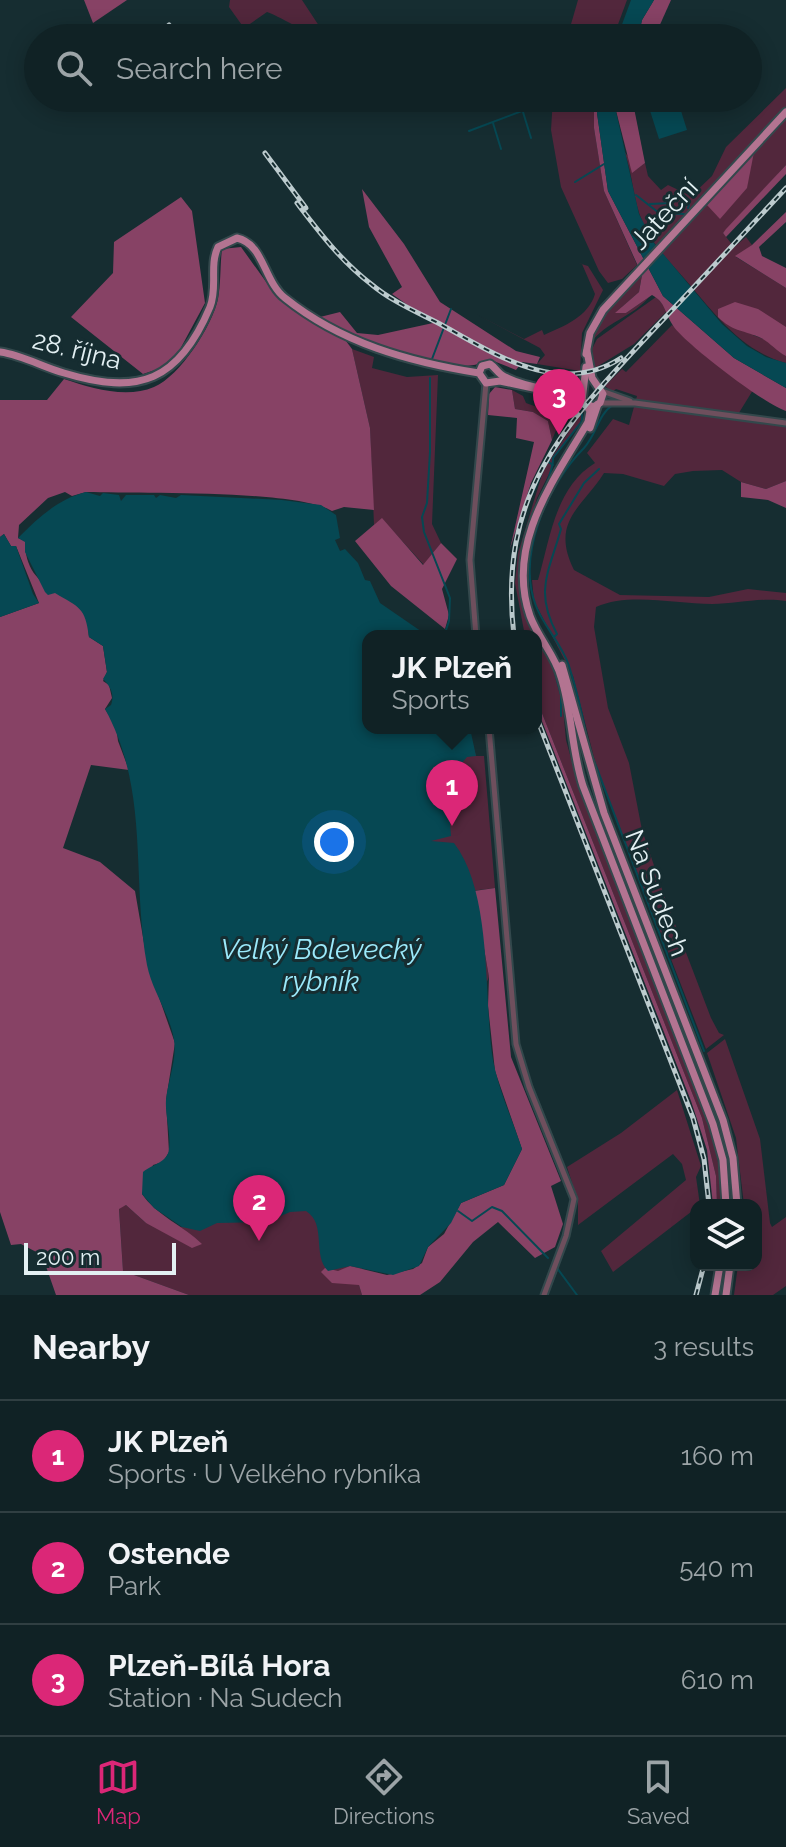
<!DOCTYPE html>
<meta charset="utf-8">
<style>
body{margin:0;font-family:Raleway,sans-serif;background:#192a2d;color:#f1f3f6}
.controls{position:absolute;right:24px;bottom:24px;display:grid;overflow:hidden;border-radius:16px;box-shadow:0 4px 20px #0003}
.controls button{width:72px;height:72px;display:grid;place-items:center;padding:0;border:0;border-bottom:2px solid #303f42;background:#102225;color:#f1f3f6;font:40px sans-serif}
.scale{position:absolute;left:24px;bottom:20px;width:152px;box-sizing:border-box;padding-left:8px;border:4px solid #e3f0f3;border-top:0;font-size:22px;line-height:28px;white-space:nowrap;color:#e3f0f3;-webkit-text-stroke:6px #162d31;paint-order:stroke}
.you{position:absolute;left:334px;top:842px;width:28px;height:28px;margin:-20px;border:6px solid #fff;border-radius:50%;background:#1a73e8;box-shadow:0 0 0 12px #1a73e833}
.badge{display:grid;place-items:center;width:52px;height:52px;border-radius:50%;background:#db2777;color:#fff;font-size:26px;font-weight:700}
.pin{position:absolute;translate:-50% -66px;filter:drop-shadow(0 2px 4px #0008)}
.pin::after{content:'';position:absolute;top:42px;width:28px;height:24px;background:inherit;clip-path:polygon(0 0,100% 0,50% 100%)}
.popup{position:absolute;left:362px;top:630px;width:180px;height:104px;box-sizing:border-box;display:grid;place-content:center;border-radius:16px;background:#102225;filter:drop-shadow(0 2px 6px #0005);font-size:26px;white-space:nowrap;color:#9ca4a7}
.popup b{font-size:30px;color:#f1f3f6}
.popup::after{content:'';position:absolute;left:50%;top:100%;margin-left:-16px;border:16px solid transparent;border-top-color:#102225}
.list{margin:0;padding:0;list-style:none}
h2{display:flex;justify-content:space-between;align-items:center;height:104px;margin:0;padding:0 32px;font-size:34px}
h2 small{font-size:26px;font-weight:400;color:#9ca4a7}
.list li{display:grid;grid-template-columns:52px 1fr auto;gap:24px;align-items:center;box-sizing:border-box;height:112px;padding:0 32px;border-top:2px solid #303f42}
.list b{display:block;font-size:30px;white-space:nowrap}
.list p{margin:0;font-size:26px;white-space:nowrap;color:#9ca4a7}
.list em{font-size:26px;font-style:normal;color:#9ca4a7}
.icon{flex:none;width:44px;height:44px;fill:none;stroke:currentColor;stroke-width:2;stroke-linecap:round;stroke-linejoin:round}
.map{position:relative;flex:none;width:786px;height:1295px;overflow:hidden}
.search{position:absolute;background:#102225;box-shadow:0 4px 20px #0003;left:24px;right:24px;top:24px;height:88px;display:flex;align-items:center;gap:20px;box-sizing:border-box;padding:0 28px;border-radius:44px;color:#9ca4a7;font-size:30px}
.sheet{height:440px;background:#102225}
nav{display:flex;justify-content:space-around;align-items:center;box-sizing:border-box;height:112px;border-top:2px solid #303f42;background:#102225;font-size:22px;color:#9ca4a7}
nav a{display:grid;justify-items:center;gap:4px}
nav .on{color:#db2777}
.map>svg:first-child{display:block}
.green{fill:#52273c}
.forest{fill:#874265}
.water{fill:#064853}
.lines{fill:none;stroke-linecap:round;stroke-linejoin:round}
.stream{stroke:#064853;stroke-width:2}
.minor-casing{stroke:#33484c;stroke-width:9}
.major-casing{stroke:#33484c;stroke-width:11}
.minor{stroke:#6e4f5d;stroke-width:5}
.major{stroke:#b37491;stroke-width:7}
.rail-casing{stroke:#bccbce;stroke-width:5}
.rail{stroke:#162d31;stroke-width:2;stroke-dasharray:6;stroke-linecap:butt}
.labels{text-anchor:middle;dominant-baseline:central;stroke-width:6;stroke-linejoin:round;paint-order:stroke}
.street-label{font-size:26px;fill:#e3f0f3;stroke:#162d31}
.water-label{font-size:28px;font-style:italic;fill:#9beafb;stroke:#162d31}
</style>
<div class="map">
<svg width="786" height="1295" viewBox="0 0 786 1295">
<rect width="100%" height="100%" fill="#162d31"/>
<!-- green -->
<g class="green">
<path d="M230,0H302L327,38C312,38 284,18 267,12L244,28L229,7Z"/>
<polygon points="578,0 627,0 613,38 567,38"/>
<path d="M786,88V165L723,233L734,247L746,237L752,245L736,257L786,288V329L753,335L786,348V363C739,350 714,312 683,277C668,260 652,244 643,223C633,201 633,174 624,151L637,169L645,163L648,176L661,190L668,185L691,196L712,176L726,147Z"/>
<polygon points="553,98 594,98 594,128 604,191 637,265 622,279 608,283 599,271 561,187 551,130"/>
<path d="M578,263L588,266L603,290L582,333L580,371L537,364L545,355L540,348L476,314L524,339L542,330L544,335C564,326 588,317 595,294L582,264Z"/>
<path d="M642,274L639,292L622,307L626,313L649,297C633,317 605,322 591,343L599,322Z"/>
<polygon points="656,297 668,310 634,344 595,368 592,349 597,339"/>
<path d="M672,325L753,390L737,416L786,423V481L766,489L741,482L722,470L693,471L675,474L664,486L623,474L604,473C582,508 550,521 574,570L620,595L709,597L748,589L786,593V601C760,597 737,604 712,604C676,604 629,592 596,607L594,627L608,708L629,763L642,830L664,895L711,1018L719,1033L724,1035L706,1049L597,769L573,676L534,601L532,580H538C550,540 555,487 595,463L587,453L613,419L629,425L637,396L616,389L612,392L605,386L622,369L626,372Z"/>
<polygon points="352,349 374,357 372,368 407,377 438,375 432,524 441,543 424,565 382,519 374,525 370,428"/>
<polygon points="512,390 523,396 526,403 562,416 552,440 548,421 533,412 515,409"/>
<polygon points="582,411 580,424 553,457 553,466 537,498 525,538 521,597 561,686 566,740 579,788 711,1131 720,1171 722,1205 717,1205 716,1176 702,1118 536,698 536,636 525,636 515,583 518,553 543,471"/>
<polygon points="471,738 476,756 484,756 495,888 422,897 407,763"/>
<polygon points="475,899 489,977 362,1269 359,1285 362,1295 189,1295 123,1271 119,1208 126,1205 146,1223 182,1227 163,1162"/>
<polygon points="725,1039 760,1139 770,1223 772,1227 786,1217 786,1286 773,1295 734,1295 738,1265 756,1265 756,1205 744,1205 736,1138 707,1053"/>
<polygon points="677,1090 701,1166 696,1177 700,1205 613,1272 601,1251 686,1180 682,1164 673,1154 578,1225 578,1201 567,1167 621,1133"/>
</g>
<!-- forest -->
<g class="forest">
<polygon points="84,0 127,0 93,23"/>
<polygon points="654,0 671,0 654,38 638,38 642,20"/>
<path d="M594,98H600L597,113L608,191L663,296L734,358L786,388V411C767,406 681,341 672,324C664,311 666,303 652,295L626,313H615L639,292L642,275L604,191L594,128Z"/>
<polygon points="632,98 645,163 632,173 613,99"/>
<polygon points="754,152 747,188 720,219 707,205"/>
<polygon points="786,165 786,174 726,237 723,233 726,229"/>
<path d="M362,189L404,244L440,302L516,351L540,357L537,364L522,362L516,370L491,360C484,361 480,364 474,365C431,372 354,340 320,317L340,312L357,333L378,335L433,323L392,294L402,287L369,227Z"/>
<polygon points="181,197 192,211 205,303 178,353 161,368 143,374 71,317 113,273 114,242"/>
<polygon points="786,212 786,222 759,247 762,256 786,268 786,288 735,256 752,245"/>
<path d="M241,247L274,293L346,341L352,349L370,428L374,510L344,507L332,511C294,489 137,494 86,492L72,496L65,492L48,498L19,525L18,538L25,541C25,596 77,589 87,617C89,623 88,631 89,637L103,646L107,672L103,681L109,685L112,698L105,709L116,726L118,741L129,770L91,765L63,848L100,862L135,891L148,966L175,1043L166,1100L169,1152L163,1162L153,1165L142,1194C156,1215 184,1226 202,1244L192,1248L146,1223L126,1205L119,1209L123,1271L189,1295H56L42,1255L21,1244L11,1245L0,1212V617L39,603L16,546H11L4,534L0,537V400H47L64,379C91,388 126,399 154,387C180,376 212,326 218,299C221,283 220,265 222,249Z"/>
<path d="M735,302L758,309L786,327V356C776,351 769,341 759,337C742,330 732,331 718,317V309Z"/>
<polygon points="495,387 512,390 515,409 533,412 548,421 552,440 531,483 510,549 534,442 516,438 517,418 488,415 489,394"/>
<polygon points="786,481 786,508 768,500 741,497 741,482 766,489"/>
<polygon points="382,518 423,565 441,543 457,559 442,589 449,615 445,629 391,586 355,541"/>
<polygon points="536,698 702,1118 716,1176 717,1205 713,1205 707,1150 691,1101 536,706"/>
<polygon points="495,888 511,1057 561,1181 551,1186 563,1224 555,1247 535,1258 498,1222 473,1242 440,1282 420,1295 362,1295 359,1285 332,1283 321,1272 325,1268 338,1271 350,1266 387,1275 413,1269 422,1263 428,1247 444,1234 461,1203 504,1185 522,1149 495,1071 488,1006 489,977 474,891"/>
</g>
<!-- water -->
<g class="water">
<polygon points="631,0 654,0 642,20 638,38 617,38"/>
<polygon points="600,98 613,98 639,214 654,243 722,324 747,346 766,357 786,363 786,388 734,358 663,296 608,191 597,113"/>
<polygon points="646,98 677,98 687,130 659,139"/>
<path d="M86,492L100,496L103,493L119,495L121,501L126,495H154L156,498L160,495L176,498L181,495L282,500L321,505L336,515L340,538L335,540L340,551L345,549L358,563L365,580L370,581L380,603L428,636H368V728H470L476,756L467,757L444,784L431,788V792L448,796L451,836L431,841L454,843C492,892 484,994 492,1054C497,1087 512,1118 522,1149L504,1185L461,1203L451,1223L428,1247L419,1266L393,1275L350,1266L328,1271C312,1255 327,1224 306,1211L290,1212L267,1222L217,1223L200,1231L182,1227L154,1208L142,1194L143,1172C153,1164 168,1162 169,1149C171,1133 165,1116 166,1100C168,1080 177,1060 174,1040C170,1014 152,991 147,965C131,875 150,792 105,709L111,705C115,694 110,686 103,679L107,672L103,646L89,637C85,607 80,608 55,593L48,595L45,592L25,552V542L18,538C38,518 58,499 86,492Z"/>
<polygon points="4,534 11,546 16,546 33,594 39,603 0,617 0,537"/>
</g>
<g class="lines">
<!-- stream -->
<g class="stream">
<polyline points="523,112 531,138"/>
<polyline points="493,123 501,149"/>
<polyline points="469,131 538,105"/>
<polyline points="575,182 604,164"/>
<polyline points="636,195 659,213 684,214"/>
<polyline points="650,204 672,203"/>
<polyline points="688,208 689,205"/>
<polyline points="432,359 451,309"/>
<polyline points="430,378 430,452 427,503 422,517 424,532 450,598 449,621 444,636"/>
<polyline points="532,494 547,461 553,465"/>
<path d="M526,536C531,515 554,474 553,458L582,421V414"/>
<polyline points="520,570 521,598 527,618"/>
<path d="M554,637L557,634C534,591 549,572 561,529L559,524L584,483L599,469"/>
<polyline points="553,666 561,695 561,716"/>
<path d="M588,744C583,717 577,691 569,666C562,644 544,627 536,606C516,555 548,484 584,448C597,434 598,414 613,405"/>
<polyline points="590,750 704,1051"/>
<polyline points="458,1211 472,1221 492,1207 502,1211 548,1258"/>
<polyline points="557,1268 577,1295"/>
<polyline points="547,1295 557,1270"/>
</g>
<!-- minor casing -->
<g class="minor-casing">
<g id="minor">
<polyline points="602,391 630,401"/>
<polyline points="600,403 635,403 786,423"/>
<polyline points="476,636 470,560 486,383"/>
<polyline points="489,728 516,1044 529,1087 574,1199 566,1236 544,1295"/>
</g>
</g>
<!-- major casing -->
<g class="major-casing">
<g id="major">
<path d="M0,352C22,355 43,367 64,373C139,396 179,381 210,307C218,287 209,266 218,247L237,238C264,244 264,282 285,298C341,343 409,362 479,373L486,383L500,381L575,397L593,407L600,403L603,394L592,378L587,351"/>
<polyline points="586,354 590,333 603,310 786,112"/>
<path d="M479,373L482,366L490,364C496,368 498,374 505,377C523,386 565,396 583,388"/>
<polyline points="582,401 586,367"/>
<path d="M586,405L590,411L588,422C554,480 505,544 530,616C538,638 555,655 561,677C572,711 571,748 583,786L713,1124L723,1160L726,1205"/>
<polyline points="590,428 598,404"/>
<polyline points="562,665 604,813 723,1120 733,1158 737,1205"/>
<polyline points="715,1295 720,1265"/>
<polyline points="726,1295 730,1265"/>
</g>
</g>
<!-- minor -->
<use href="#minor" class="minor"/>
<!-- major -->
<use href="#major" class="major"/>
<!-- rail casing -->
<g class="rail-casing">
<g id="rail">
<polyline points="169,25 179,38"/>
<polyline points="265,153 306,208"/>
<path d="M297,203C320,233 341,261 371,284C391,301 417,312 440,324C495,354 559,398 621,358"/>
<path d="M514,636C497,492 566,423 656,327C700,281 743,234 786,188"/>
<polyline points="536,716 693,1118 704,1159 709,1205"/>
<polyline points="696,1295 704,1265"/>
</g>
</g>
<!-- rail -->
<use href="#rail" class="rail"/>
</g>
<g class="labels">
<!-- street labels -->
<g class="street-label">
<text transform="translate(664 214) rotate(-47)">Jateční</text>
<text transform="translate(77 350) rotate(14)">28. října</text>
<text transform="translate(657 893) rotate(69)">Na Sudech</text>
</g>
<!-- water labels -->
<g class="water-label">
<text x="321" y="949">Velký Bolevecký<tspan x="321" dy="32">rybník</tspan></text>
</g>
</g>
</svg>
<div class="controls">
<button><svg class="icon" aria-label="layers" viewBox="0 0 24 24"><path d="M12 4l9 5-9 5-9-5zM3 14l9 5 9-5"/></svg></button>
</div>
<div class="scale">200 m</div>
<div class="you"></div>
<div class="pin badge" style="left:452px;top:826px">1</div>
<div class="popup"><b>JK Plzeň</b>Sports</div>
<div class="pin badge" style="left:259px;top:1241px">2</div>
<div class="pin badge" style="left:559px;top:435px">3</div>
<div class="search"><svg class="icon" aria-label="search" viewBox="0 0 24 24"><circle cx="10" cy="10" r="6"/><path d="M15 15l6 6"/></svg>Search here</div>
</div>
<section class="sheet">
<h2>Nearby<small>3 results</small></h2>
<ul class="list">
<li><span class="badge">1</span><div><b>JK Plzeň</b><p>Sports · U Velkého rybníka</p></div><em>160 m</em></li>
<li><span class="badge">2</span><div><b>Ostende</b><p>Park</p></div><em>540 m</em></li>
<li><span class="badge">3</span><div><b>Plzeň-Bílá Hora</b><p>Station · Na Sudech</p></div><em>610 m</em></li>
</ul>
</section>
<nav>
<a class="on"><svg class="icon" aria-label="map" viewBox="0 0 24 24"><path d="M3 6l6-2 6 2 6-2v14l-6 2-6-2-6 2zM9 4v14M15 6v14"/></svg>Map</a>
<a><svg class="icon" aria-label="directions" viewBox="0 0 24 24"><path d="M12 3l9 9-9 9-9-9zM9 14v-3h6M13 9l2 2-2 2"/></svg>Directions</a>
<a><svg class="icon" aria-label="saved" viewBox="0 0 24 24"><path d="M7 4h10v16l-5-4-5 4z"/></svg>Saved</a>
</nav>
